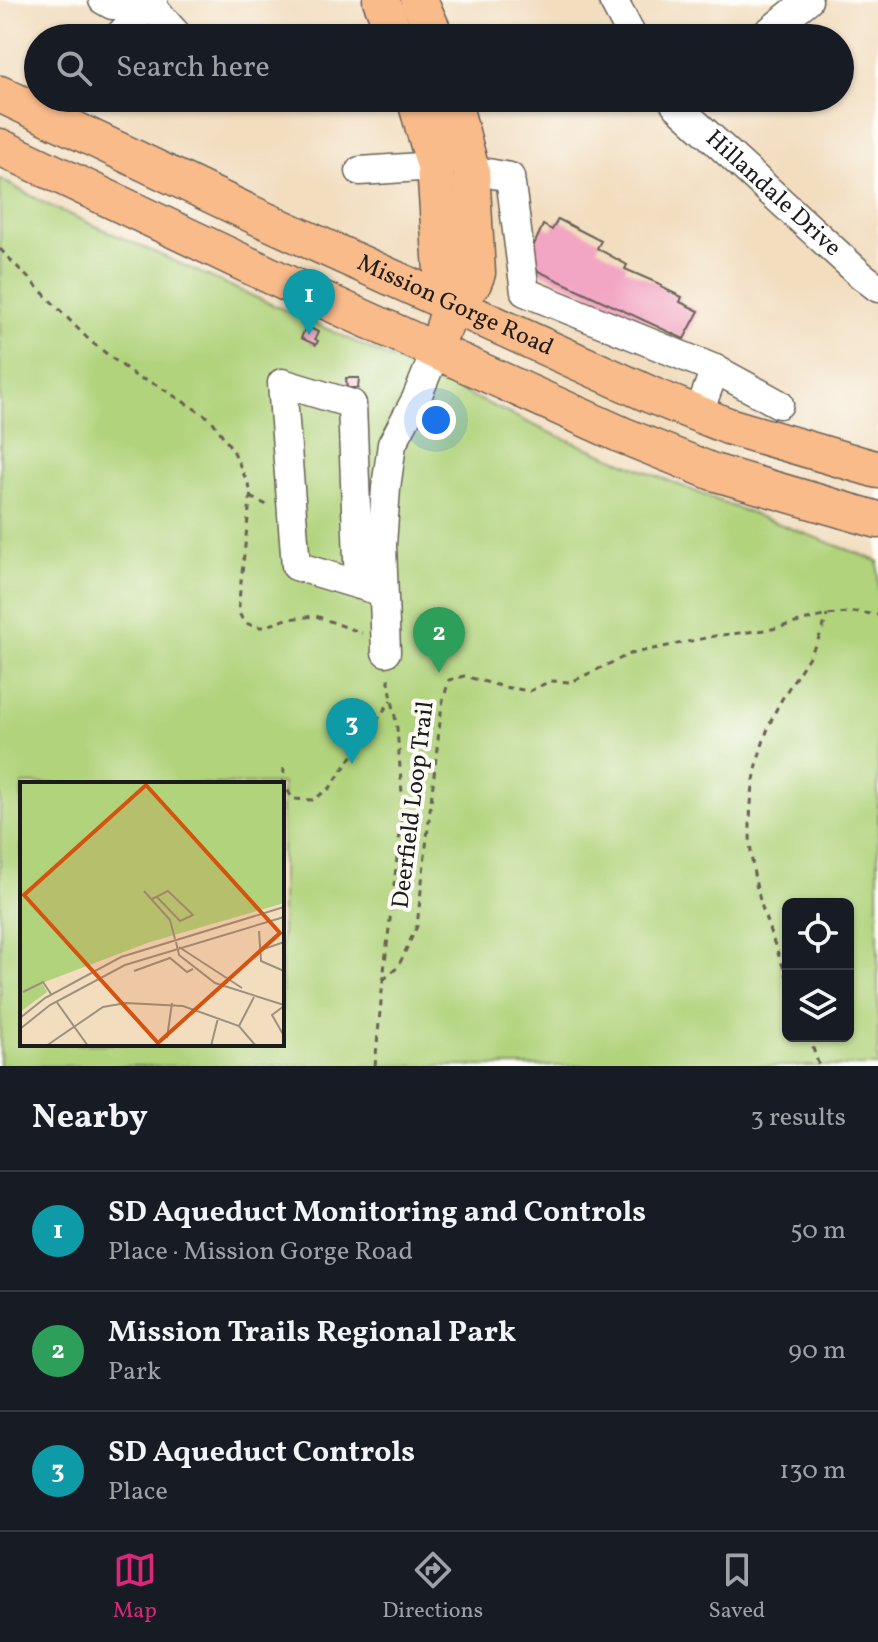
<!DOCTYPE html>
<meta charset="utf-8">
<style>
body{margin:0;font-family:Vollkorn,serif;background:#242831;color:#f1f3f6}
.controls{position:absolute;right:24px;bottom:24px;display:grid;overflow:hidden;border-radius:12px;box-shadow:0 2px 6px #0004}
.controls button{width:72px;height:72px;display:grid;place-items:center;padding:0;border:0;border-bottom:2px solid #363941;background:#171b24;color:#f1f3f6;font:40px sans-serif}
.you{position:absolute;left:436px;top:420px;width:28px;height:28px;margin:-20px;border:6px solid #fff;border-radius:50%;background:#1a73e8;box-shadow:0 0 0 12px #1a73e833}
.badge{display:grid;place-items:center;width:52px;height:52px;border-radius:50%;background:#db2777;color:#fff;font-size:26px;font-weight:700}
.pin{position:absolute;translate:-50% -66px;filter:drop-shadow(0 2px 4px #0008)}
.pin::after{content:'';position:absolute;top:42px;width:28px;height:24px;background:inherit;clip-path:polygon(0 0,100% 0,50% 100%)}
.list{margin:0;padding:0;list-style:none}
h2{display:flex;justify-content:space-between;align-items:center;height:104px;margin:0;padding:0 32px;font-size:34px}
h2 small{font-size:26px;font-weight:400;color:#9ea1a6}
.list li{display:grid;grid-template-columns:52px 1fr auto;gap:24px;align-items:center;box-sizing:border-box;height:120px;padding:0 32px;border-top:2px solid #363941}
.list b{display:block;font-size:30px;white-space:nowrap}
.list p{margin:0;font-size:26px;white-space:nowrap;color:#9ea1a6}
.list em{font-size:26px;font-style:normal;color:#9ea1a6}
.icon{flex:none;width:44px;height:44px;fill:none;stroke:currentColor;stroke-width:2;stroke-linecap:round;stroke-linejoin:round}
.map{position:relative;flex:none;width:878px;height:1066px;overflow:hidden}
.search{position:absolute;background:#171b24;box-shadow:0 2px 6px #0004;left:24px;right:24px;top:24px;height:88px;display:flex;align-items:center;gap:20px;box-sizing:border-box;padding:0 28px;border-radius:44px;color:#9ea1a6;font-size:30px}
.sheet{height:464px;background:#171b24}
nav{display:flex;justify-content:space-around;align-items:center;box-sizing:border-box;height:112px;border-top:2px solid #363941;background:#171b24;font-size:22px;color:#9ea1a6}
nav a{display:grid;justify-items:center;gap:4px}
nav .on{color:#db2777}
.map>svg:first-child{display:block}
.green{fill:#b1d37c;stroke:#66784c;stroke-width:2;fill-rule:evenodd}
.building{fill:#f2a6c3}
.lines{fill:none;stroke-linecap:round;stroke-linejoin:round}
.minor-casing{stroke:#676055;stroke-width:31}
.major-casing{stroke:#676055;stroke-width:39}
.path{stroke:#676055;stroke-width:3;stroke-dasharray:6 6;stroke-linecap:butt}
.minor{stroke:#fff;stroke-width:28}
.major{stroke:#fabb8b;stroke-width:36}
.labels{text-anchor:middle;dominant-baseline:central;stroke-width:8;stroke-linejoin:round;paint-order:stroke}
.street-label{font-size:24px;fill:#1c1c1c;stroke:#fdfcf7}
.inset-road{fill:none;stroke:#9c907e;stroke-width:2}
.view{fill:#d4530e;fill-opacity:0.15;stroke:#d4530e;stroke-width:4}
.inset-edge{fill:none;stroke:#1c1c1c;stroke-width:4}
</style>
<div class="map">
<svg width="878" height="1066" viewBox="0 0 878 1066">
<rect width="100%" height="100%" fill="#fdfcf7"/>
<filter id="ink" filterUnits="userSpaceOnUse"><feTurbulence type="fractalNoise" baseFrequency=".0125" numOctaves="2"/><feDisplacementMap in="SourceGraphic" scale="16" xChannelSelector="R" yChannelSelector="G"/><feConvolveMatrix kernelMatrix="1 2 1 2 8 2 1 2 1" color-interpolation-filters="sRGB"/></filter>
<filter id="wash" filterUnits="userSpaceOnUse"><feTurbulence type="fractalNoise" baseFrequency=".006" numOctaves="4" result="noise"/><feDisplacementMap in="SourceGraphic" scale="32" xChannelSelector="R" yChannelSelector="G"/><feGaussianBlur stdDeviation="1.8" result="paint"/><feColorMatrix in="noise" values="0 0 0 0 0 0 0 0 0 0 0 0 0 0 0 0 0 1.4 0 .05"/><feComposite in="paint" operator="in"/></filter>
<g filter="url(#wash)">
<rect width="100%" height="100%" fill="#f2ddbf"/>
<!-- green -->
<path class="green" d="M0,179L46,204L347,338L546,431L731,506L878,561V1066H0ZM22,784H282V1044H22ZM788,904H848V1036H788Z"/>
<g id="blocks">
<!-- building -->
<g class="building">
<polygon points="558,219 601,241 597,248 627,265 625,269 662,285 661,287 682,297 680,302 699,311 684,339 525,265 543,225 552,230"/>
<polygon points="306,326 318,332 315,339 318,341 316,345 301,338"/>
<polygon points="346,378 359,378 358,388 347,388"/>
</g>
</g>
</g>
<g filter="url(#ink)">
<use href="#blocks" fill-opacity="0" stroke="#676055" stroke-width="2"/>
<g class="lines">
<!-- minor casing -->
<g class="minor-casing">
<g id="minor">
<polyline points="103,0 112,5 150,5"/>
<polyline points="613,0 633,38"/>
<polyline points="150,5 180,38"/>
<polyline points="117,38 153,0"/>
<polyline points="761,38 808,0"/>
<path id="s1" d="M671,98L677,106L861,275L878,288"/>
<polyline points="471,170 510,177 525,292 715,369"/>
<polyline points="360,171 435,166"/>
<polyline points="698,415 715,369 779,404"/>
<polyline points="359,585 352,404 282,383 296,566 383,592"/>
<polyline points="386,652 382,545 386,488 392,444 416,399 436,351"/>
</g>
</g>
<!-- major casing -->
<g class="major-casing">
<g id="major">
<polyline points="381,0 396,38"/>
<polyline points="419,0 436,38"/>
<path id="s2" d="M0,94L258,217L651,395L728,426L878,470"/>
<polyline points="415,98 435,166 442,271 451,306"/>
<polyline points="0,147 284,282 622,435 713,472 878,520"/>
<polyline points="444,327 451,306 473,283 477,273 471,170 452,98"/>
</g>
</g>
<!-- path -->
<g class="path">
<polyline points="0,249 90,341 137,377 155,384 211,419 234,452 251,491 239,600 239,613 244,622 255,627 264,627 287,619 316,616 362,633"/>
<polyline points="250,497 269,506"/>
<polyline points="284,768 283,783 293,799 313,800 330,788 391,700"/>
<path d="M788,979C775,946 758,903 753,868C745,817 753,759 775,712C791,679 818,652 827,615"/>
<polyline points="383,980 398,967 417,926 442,704 449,680 464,676 504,687 530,691 550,681 571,682 630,654 715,636 772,629 827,615 857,612 878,615"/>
<polyline points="809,1036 819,1066"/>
<polyline points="375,1066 383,980 403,807 397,728 388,676"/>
</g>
<!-- minor -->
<use href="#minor" class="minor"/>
<!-- major -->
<use href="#major" class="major"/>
</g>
</g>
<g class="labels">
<!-- street labels -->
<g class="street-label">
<text stroke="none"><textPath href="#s1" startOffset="140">Hillandale Drive</textPath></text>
<text stroke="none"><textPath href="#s2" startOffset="502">Mission Gorge Road</textPath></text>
<text transform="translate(414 805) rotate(-83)">Deerfield Loop Trail</text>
</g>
</g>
<!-- overview -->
<g transform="translate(20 782)">
<rect width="264" height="264" fill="#f2ddbf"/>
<path d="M0,0H264V121L130,160L22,201L27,210L0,230Z" fill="#b1d37c"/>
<path class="inset-road" d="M124,109L150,138L155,157M132,117L148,109L173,133L160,139L137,115M239,149L241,179L264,189M156,160L159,173L195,201L264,223M159,165L222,206M238,169L264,160M114,189L150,176L167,190L173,187M3,210L23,200L31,212M36,219L68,264M264,224L252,233L264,254M0,236L25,216L101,175L264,125M219,244L234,215M0,247L30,223L105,183L264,135M147,256L152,221M26,264L83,225L106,221L163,224L219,244L236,264M191,264L198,236"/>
<path class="view" d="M126,3L260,151L138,261L4,113Z"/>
<rect width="264" height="264" class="inset-edge"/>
</g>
</svg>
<div class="controls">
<button><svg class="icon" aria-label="locate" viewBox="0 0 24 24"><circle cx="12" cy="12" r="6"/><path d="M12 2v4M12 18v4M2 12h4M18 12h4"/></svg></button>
<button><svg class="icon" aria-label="layers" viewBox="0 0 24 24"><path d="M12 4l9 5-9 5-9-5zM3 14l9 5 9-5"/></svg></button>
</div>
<div class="you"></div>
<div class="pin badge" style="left:309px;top:335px;background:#0f9aa8">1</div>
<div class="pin badge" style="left:439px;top:673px;background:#2e9e5b">2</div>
<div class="pin badge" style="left:352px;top:764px;background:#0f9aa8">3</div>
<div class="search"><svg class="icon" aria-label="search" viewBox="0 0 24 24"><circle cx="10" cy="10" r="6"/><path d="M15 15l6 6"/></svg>Search here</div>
</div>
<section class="sheet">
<h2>Nearby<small>3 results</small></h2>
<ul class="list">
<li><span class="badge" style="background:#0f9aa8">1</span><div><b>SD Aqueduct Monitoring and Controls</b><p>Place · Mission Gorge Road</p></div><em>50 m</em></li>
<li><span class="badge" style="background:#2e9e5b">2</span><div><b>Mission Trails Regional Park</b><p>Park</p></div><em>90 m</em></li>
<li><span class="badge" style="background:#0f9aa8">3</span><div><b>SD Aqueduct Controls</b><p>Place</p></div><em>130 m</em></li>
</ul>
</section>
<nav>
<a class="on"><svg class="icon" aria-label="map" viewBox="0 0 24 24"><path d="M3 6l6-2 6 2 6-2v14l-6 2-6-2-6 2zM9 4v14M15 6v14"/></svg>Map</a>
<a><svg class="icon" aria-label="directions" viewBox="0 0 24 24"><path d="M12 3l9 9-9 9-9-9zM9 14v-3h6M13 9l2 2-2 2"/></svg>Directions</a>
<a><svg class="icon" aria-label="saved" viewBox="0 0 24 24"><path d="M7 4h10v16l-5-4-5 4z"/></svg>Saved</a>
</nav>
